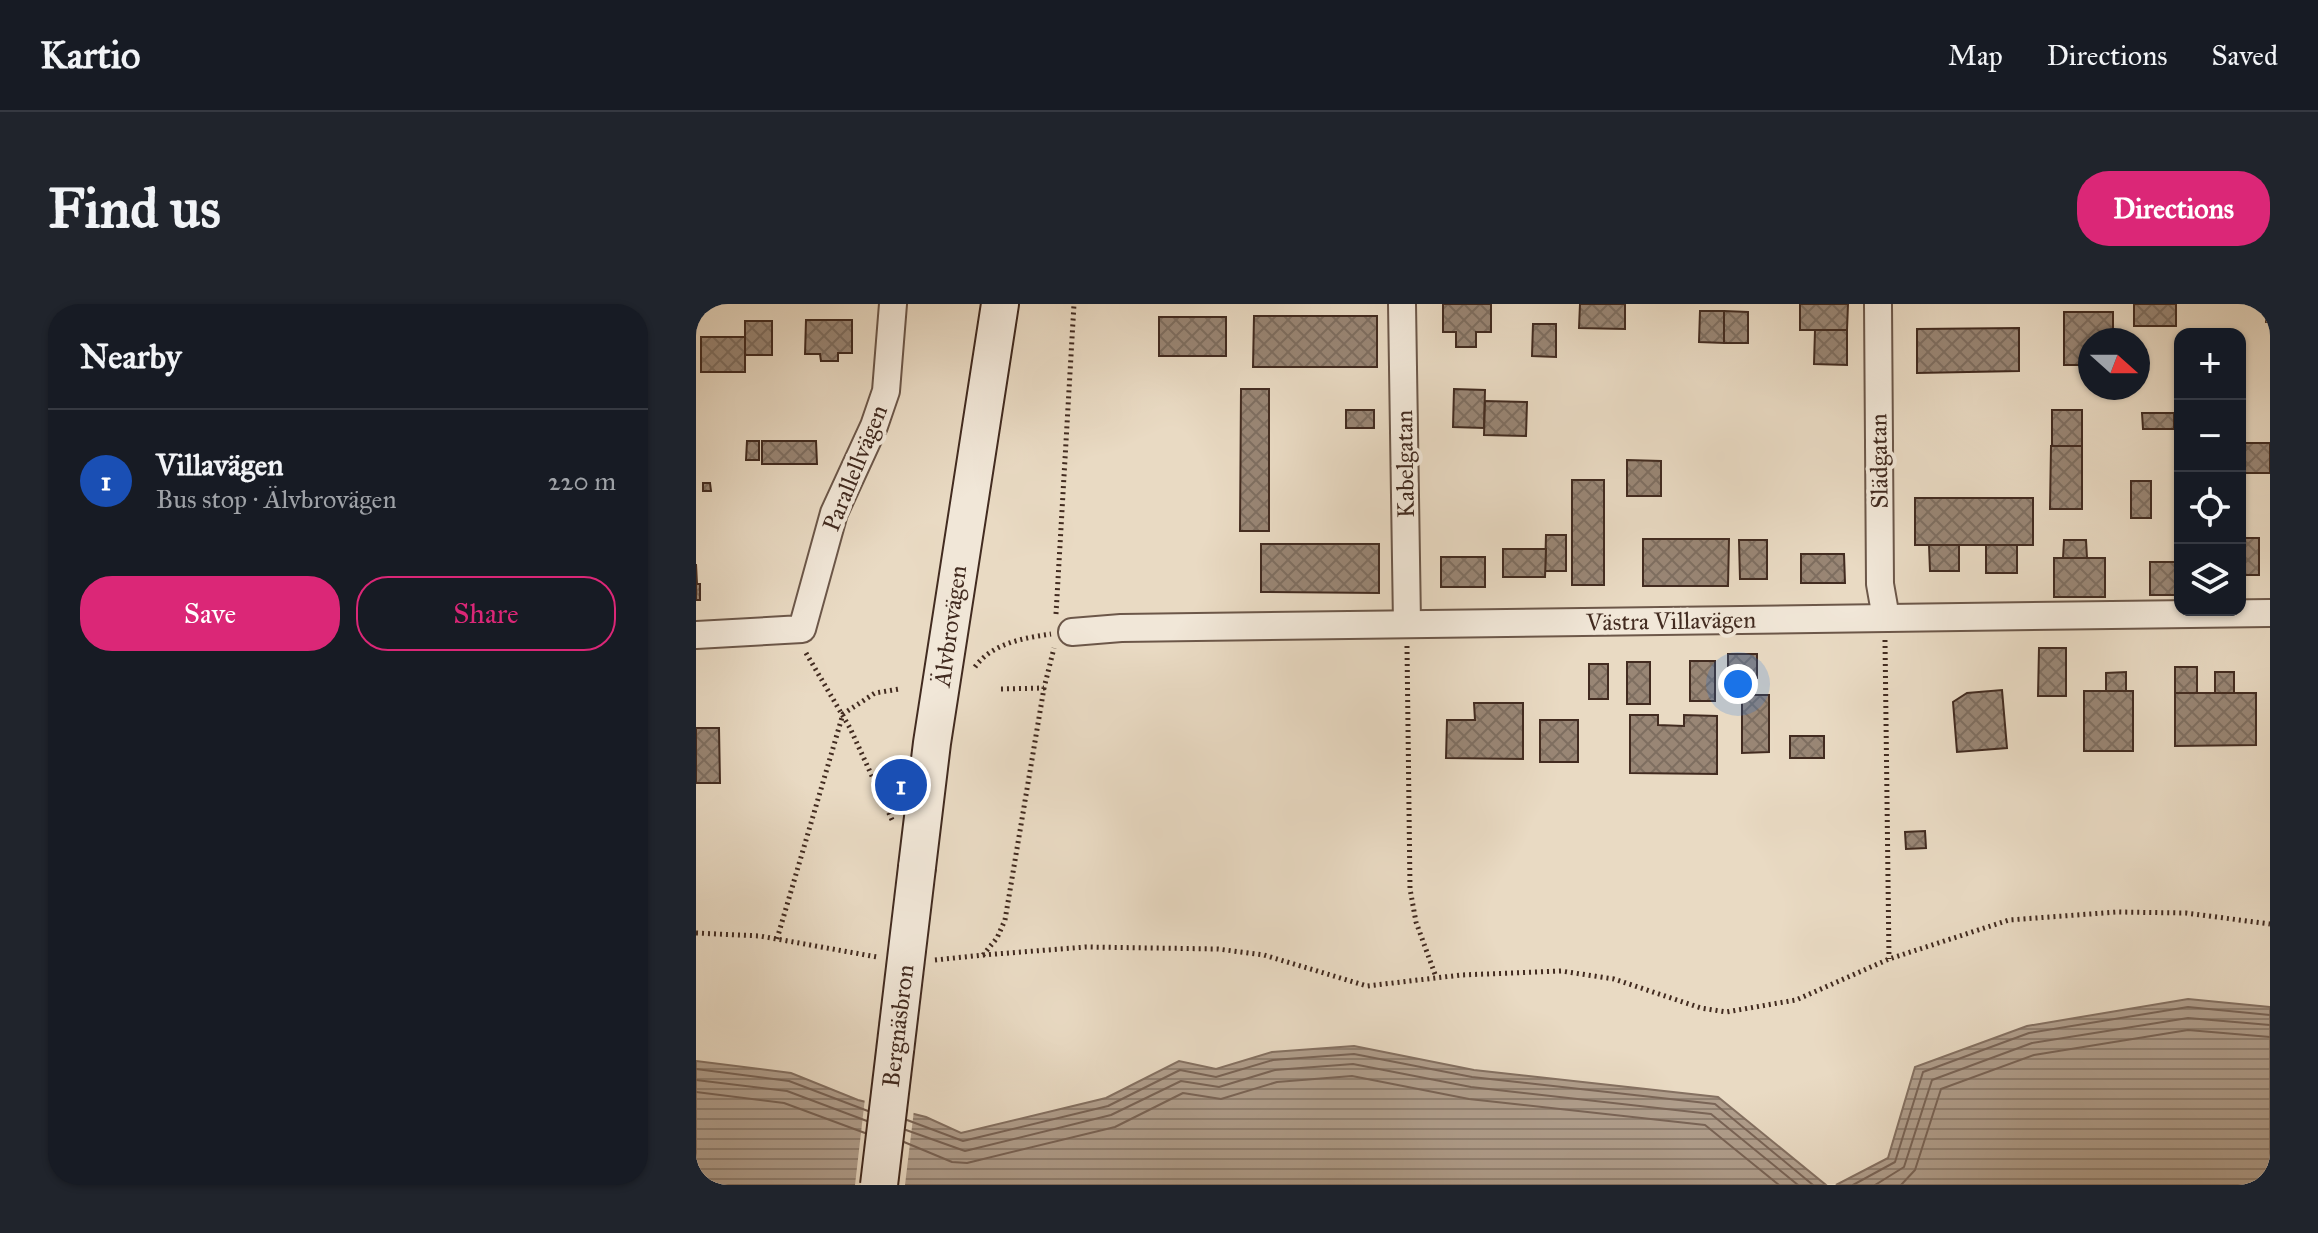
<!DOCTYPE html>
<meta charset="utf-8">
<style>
body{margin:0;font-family:"IM FELL Great Primer",serif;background:#20242c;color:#f1f3f6}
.controls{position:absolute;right:24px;top:24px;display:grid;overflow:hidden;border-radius:16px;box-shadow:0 2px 6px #0004}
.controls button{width:72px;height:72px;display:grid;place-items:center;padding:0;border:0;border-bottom:2px solid #363941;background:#171b24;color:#f1f3f6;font:40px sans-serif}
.compass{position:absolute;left:1382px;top:24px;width:72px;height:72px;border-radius:50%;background:#171b24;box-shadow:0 2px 6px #0004;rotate:111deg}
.you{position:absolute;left:1042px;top:380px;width:28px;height:28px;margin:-20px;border:6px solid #fff;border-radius:50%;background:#1a73e8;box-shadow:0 0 0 12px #1a73e833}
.badge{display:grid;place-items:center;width:52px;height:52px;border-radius:50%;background:#db2777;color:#fff;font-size:26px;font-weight:700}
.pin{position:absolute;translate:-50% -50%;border:4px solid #fff;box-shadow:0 2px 8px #0006}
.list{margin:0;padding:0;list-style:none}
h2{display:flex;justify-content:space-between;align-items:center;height:104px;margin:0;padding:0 32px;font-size:34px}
h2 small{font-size:26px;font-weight:400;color:#9ea1a6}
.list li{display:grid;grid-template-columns:52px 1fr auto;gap:24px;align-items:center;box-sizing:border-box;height:144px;padding:0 32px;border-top:2px solid #363941}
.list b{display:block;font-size:30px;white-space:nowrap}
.list p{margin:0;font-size:26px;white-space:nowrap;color:#9ea1a6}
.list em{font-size:26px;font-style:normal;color:#9ea1a6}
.actions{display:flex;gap:16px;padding:24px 32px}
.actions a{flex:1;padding:18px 0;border:2px solid #db2777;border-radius:32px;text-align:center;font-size:28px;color:#db2777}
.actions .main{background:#db2777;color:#fff}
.icon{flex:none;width:44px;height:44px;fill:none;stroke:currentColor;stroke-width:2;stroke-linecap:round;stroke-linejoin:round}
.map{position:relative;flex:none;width:1574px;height:881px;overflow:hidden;border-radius:32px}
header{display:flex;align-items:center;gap:48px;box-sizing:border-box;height:112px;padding:0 40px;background:#171b24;border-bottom:2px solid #363941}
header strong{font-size:38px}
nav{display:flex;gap:44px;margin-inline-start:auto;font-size:28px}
.intro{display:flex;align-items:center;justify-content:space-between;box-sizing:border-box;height:192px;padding:0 48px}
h1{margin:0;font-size:56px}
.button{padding:20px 36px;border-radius:32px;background:#db2777;color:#fff;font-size:28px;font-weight:700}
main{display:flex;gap:48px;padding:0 48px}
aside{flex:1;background:#171b24;border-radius:32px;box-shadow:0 2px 6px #0004}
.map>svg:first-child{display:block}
.water{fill:url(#water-rules);stroke:#847061;stroke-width:2}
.pier{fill:#e9dac3}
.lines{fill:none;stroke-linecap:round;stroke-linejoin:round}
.shore{stroke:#796456;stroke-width:2}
.building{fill:url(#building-cross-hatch);stroke:#422b20;stroke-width:2}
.minor-casing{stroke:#6c5749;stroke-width:30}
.secondary-casing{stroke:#422b20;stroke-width:40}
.path{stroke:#422b20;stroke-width:5;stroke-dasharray:2 4;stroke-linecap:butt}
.minor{stroke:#f1e7d8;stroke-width:26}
.secondary{stroke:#f1e7d8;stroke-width:36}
.secondary-bridge-casing{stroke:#422b20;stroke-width:40;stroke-linecap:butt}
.secondary-bridge{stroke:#f1e7d8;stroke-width:36}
.labels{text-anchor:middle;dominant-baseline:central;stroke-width:8;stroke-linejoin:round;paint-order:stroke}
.street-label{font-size:24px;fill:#422b20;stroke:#f1e7d8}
</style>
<header>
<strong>Kartio</strong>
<nav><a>Map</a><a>Directions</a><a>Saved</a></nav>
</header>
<div class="intro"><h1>Find us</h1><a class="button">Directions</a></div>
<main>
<aside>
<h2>Nearby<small></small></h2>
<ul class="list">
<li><span class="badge" style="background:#1a4fb4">1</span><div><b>Villavägen</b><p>Bus stop · Älvbrovägen</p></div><em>220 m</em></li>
</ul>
<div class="actions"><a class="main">Save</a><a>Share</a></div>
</aside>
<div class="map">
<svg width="1574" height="881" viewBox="0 0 1574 881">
<defs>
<pattern id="water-rules" width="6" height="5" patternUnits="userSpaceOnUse" patternTransform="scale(2)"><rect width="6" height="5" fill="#b09e8c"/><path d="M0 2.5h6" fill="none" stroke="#918172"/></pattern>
<pattern id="building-cross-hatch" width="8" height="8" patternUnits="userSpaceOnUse" patternTransform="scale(2)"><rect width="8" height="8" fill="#998675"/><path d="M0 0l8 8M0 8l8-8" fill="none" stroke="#7e6e60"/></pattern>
</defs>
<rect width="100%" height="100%" fill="#e9dac3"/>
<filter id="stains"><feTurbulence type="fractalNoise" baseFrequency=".0025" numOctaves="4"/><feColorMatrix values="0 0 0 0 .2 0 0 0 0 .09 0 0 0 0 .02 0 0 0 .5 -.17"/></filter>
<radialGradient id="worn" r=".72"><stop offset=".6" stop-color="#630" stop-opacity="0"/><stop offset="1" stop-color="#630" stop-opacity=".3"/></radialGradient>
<!-- water -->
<g class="water">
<polygon points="1492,695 1574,703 1574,881 1140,881 1192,854 1219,763 1331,722"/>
<polygon points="658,742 778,766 1022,793 1130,881 0,881 0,757 95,769 162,796 230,813 265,829 410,794 483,757 520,765 576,748"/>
</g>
<!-- pier -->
<polygon class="pier" points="169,794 218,806 209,881 159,881"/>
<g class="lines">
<!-- shore -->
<g class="shore">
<polyline points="0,765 93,777 172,807"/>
<polyline points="0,776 91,787 171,817"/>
<polyline points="0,788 88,799 169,829"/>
<polyline points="211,816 267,837 412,802 484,766 520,773 577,756 658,750 776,773 1019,800 1117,881"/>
<polyline points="210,826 269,847 415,811 485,777 523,783 579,766 657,760 775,783 1015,810 1102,881"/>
<polyline points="208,838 256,858 271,859 419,823 487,789 525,795 581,778 656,772 773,795 1009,821 1083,881"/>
<polyline points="1157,881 1199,858 1227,768 1333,729 1492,703 1574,711"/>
<polyline points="1179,881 1208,863 1236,776 1336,739 1492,714 1574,721"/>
<polyline points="1205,881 1219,866 1245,785 1338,751 1492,726 1574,733"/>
</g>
</g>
<!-- building -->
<g class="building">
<polygon points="747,0 795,0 795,28 780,28 780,43 760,43 760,28 747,28"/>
<polygon points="884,0 929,0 929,25 883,24"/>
<polygon points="1104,0 1152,0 1151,26 1104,26"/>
<rect x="1438" y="0" width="42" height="22"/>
<rect x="1570" y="0" width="4" height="18"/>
<polygon points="1004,7 1028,7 1028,39 1003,38"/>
<polygon points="1028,7 1052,8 1052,39 1028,39"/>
<polygon points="1368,8 1417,8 1417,36 1394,36 1394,61 1368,61"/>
<polygon points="558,12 681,12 681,63 557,63"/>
<rect x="463" y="13" width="67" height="39"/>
<polygon points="110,16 156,16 156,49 142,49 142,57 125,57 124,50 109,50"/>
<rect x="49" y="17" width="27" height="34"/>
<polygon points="837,20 860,20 860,53 836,52"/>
<polygon points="1323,24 1323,67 1221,69 1221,25"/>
<polygon points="1119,26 1151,26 1151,61 1118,60"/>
<rect x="5" y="33" width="44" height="35"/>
<polygon points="545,85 573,85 573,227 544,227"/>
<polygon points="758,85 789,86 788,124 757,123"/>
<polygon points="789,97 831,98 830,132 788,131"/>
<rect x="650" y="106" width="28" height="18"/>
<rect x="1356" y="106" width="30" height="36"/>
<polygon points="1446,109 1478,109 1478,125 1447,125"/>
<polygon points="51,137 63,137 63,156 50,156"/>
<polygon points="66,137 120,137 121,160 66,160"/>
<rect x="1544" y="139" width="30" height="30"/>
<polygon points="1355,142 1386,142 1386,205 1354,205"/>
<polygon points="931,156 965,157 965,192 931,192"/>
<rect x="876" y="176" width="32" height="105"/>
<rect x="1435" y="177" width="20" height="37"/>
<polygon points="7,179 14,179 15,187 7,187"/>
<rect x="1219" y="194" width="118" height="47"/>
<polygon points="850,231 870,231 870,267 849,267"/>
<rect x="1544" y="234" width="19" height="37"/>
<polygon points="947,235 1033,235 1032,282 947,282"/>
<polygon points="1043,236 1071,236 1071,275 1044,275"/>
<polygon points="1368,236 1390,236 1391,254 1367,254"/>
<polygon points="565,240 683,240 683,289 565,288"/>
<polygon points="1233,241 1263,241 1263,267 1234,267"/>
<rect x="1290" y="241" width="31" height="28"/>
<polygon points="807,245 850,245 849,273 807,273"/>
<polygon points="1105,250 1148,250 1149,279 1105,279"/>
<rect x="745" y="253" width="44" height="30"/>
<rect x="1358" y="254" width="51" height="39"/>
<rect x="1454" y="258" width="30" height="33"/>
<polygon points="0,260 1,280 4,280 4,296 0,296"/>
<polygon points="1343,344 1370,344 1370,392 1342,392"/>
<rect x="1032" y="350" width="29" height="24"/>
<rect x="994" y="357" width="25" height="40"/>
<rect x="931" y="358" width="23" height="42"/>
<rect x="893" y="360" width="19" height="35"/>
<rect x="1479" y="363" width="22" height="26"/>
<polygon points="1430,368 1430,387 1410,388 1410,369"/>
<rect x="1519" y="368" width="19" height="21"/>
<polygon points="1306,386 1311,444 1261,448 1257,398 1271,389"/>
<rect x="1388" y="387" width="49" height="60"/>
<polygon points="1479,389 1560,389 1560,441 1479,442"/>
<polygon points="1046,391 1073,391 1073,448 1046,449"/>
<polygon points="778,399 827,399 827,455 750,454 751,416 779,416"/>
<polygon points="934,411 962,411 962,421 988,422 988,411 1021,412 1021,470 934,469"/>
<rect x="844" y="416" width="38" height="42"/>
<polygon points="0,424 23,424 24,479 0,479"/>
<rect x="1094" y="432" width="34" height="22"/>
<polygon points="1229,527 1230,544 1210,545 1209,528"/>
</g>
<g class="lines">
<!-- minor casing -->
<g class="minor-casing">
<g id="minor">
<polyline points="706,0 711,319"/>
<polyline points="1182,0 1184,280 1190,314"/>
<polyline points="376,328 425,324 1574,309"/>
<polyline points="0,331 106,325 138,209 178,122 190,87 197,0"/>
</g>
</g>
<!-- secondary casing -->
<g class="secondary-casing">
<polyline id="secondary" points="221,563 236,439 304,0"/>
</g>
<!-- path -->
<g class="path">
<polyline points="360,310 378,0"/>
<polyline points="1189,336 1193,655"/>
<polyline points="711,342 714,585 720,618 740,673"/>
<polyline points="110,349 154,424 197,518"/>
<path d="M279,363C296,339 328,334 355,330"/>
<polyline points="305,385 348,384 358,344"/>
<polyline points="0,629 64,632 181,653"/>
<polyline points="81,635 147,410 179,389 203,385"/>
<polyline points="287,651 390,643 522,645 568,651 671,682 765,671 865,667 918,675 1005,704 1030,708 1100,696 1193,655 1313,616 1421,608 1490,609 1574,620"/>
<polyline points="239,656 287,651 301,634 309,616 348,384"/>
</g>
<!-- minor -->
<use href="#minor" class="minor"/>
<!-- secondary -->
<use href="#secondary" class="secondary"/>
<!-- secondary-bridge casing -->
<g class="secondary-bridge-casing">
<polyline id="secondary-bridge" points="183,881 221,563"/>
</g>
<!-- secondary-bridge -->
<use href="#secondary-bridge" class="secondary-bridge"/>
</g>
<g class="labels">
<!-- street labels -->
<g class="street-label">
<text transform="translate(1183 157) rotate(-91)">Slädgatan</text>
<text transform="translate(709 160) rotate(-91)">Kabelgatan</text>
<text transform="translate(159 164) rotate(-68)">Parallellvägen</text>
<text transform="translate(975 317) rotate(-1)">Västra Villavägen</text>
<text transform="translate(254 322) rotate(-82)">Älvbrovägen</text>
<text transform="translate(202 722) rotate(-83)">Bergnäsbron</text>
</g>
</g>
<rect width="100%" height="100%" filter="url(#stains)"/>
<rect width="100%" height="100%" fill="url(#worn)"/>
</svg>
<div class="controls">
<button>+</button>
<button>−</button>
<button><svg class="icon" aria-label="locate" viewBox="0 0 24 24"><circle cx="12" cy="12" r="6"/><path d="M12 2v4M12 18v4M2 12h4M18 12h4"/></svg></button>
<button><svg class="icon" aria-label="layers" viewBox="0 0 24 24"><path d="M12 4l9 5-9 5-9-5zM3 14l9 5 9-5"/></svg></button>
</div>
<svg class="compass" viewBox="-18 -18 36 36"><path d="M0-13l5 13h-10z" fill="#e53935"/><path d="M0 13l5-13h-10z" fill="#9ea1a6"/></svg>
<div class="you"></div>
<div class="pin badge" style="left:205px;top:481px;background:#1a4fb4">1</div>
</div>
</main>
